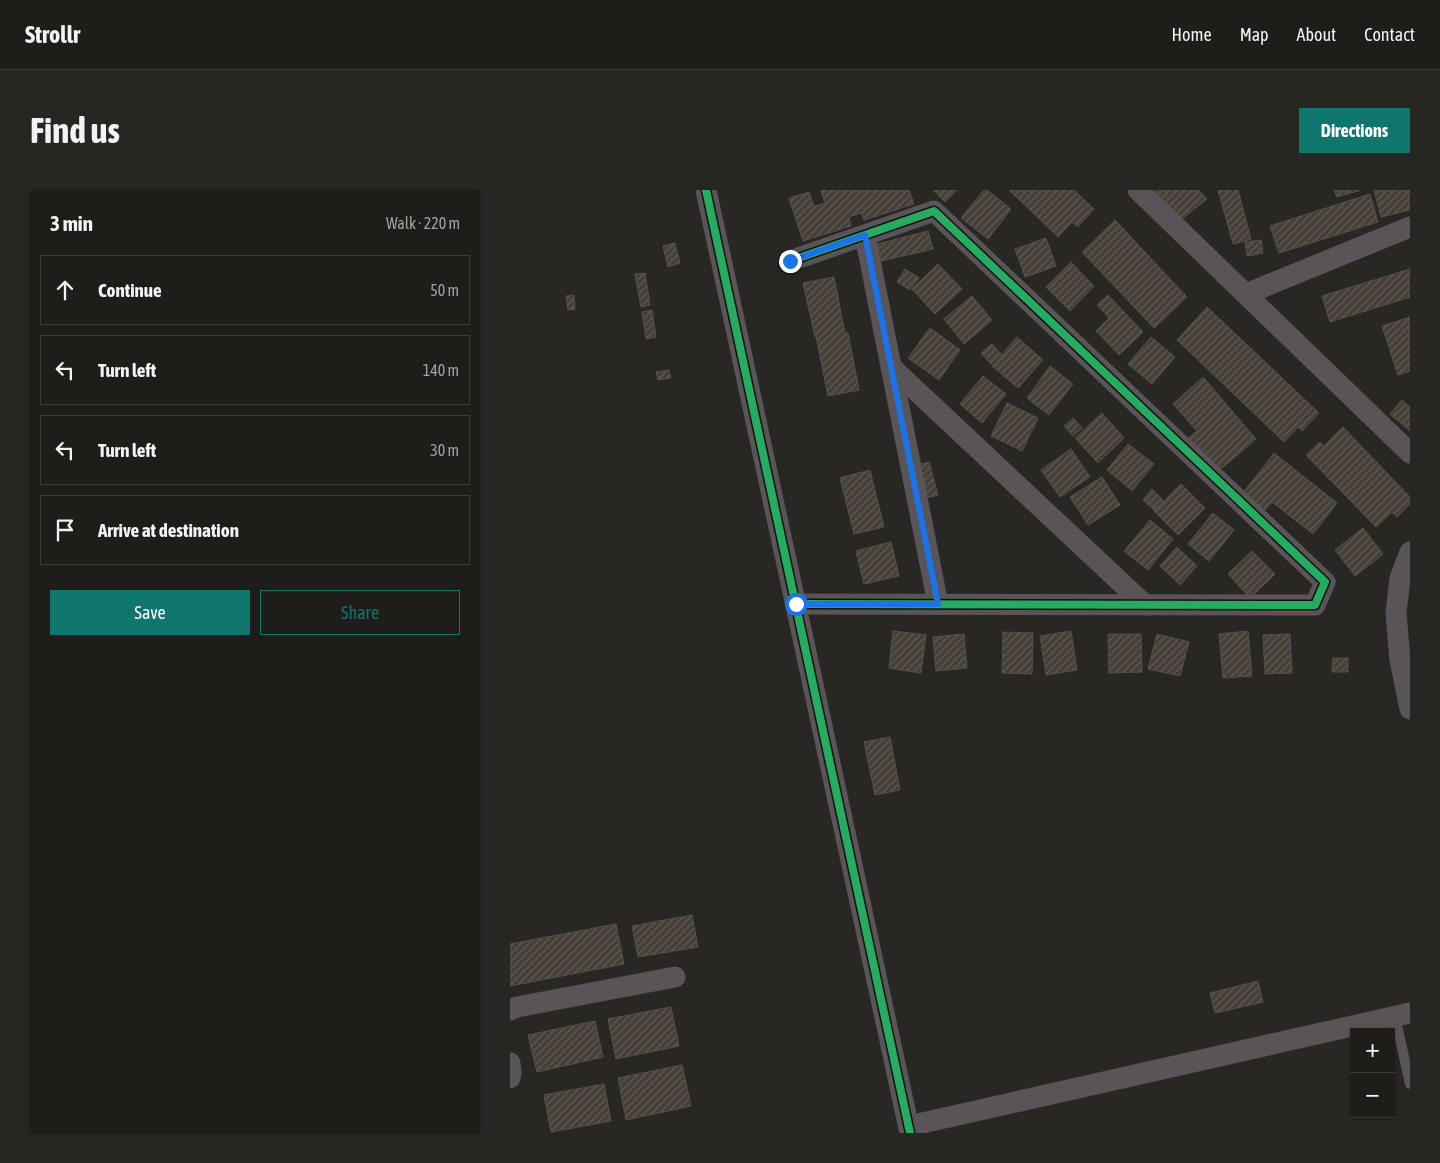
<!DOCTYPE html>
<meta charset="utf-8">
<style>
body{margin:0;font-family:"Asap Condensed",sans-serif;background:#262623;color:#f1f3f6}
.controls{position:absolute;right:15px;bottom:15px;display:grid;overflow:hidden;border-radius:0px;box-shadow:0 1px 4px #0004}
.controls button{width:45px;height:45px;display:grid;place-items:center;padding:0;border:0;border-bottom:1px solid #3c3b39;background:#1e1d1a;color:#f1f3f6;font:25px sans-serif}
.stop{position:absolute;width:15px;height:15px;margin:-11px;border:4px solid #1a73e8;border-radius:50%;background:#fff}
.stop.end{background:#1a73e8;border-color:#fff;box-shadow:0 1px 5px #0008}
.list{margin:0;padding:0;list-style:none}
h2{display:flex;justify-content:space-between;align-items:center;height:65px;margin:0;padding:0 20px;font-size:21px}
h2 small{font-size:16px;font-weight:400;color:#a1a2a2}
.list li{display:grid;grid-template-columns:32px 1fr auto;gap:15px;align-items:center;box-sizing:border-box;height:70px;margin:0 10px 10px;padding:0 10px;border:1px solid #3c3b39;border-radius:0px}
.list b{display:block;font-size:19px;white-space:nowrap}
.list em{font-size:16px;font-style:normal;color:#a1a2a2}
.actions{display:flex;gap:10px;padding:15px 20px}
.actions a{flex:1;padding:11px 0;border:1px solid #0f766e;border-radius:0px;text-align:center;font-size:18px;color:#0f766e}
.actions .main{background:#0f766e;color:#fff}
.icon{flex:none;width:28px;height:28px;fill:none;stroke:currentColor;stroke-width:2;stroke-linecap:round;stroke-linejoin:round}
.map{position:relative;flex:none;width:900px;height:943px;overflow:hidden;border-radius:0px}
header{display:flex;align-items:center;gap:30px;box-sizing:border-box;height:70px;padding:0 25px;background:#1e1d1a;border-bottom:1px solid #3c3b39}
header strong{font-size:24px}
nav{display:flex;gap:28px;margin-inline-start:auto;font-size:18px}
.intro{display:flex;align-items:center;justify-content:space-between;box-sizing:border-box;height:120px;padding:0 30px}
h1{margin:0;font-size:35px}
.button{padding:12px 22px;border-radius:0px;background:#0f766e;color:#fff;font-size:18px;font-weight:700}
main{display:flex;gap:30px;padding:0 30px}
aside{flex:1;background:#1e1d1a;border-radius:0px;box-shadow:0 1px 4px #0004}
.map>svg:first-child{display:block}
.building{fill:url(#building-hatch);stroke:#53514e}
.lines{fill:none;stroke-linecap:round;stroke-linejoin:round}
.lane{stroke:#585458;stroke-width:10}
.street{stroke:#585458;stroke-width:21}
.cycleway-casing{stroke:#12110d;stroke-width:11}
.cycleway{stroke:#26ab63;stroke-width:8}
.route{stroke:#1a73e8;stroke-width:6}
</style>
<header>
<strong>Strollr</strong>
<nav><a>Home</a><a>Map</a><a>About</a><a>Contact</a></nav>
</header>
<div class="intro"><h1>Find us</h1><a class="button">Directions</a></div>
<main>
<aside>
<h2>3 min<small>Walk · 220 m</small></h2>
<ul class="list">
<li><svg class="icon" aria-label="ahead" viewBox="0 0 24 24"><path d="M12 20V5M6 11l6-6 6 6"/></svg><div><b>Continue</b></div><em>50 m</em></li>
<li><svg class="icon" aria-label="left" viewBox="0 0 24 24"><path d="M17 20v-9H6M10 6l-5 5 5 5"/></svg><div><b>Turn left</b></div><em>140 m</em></li>
<li><svg class="icon" aria-label="left" viewBox="0 0 24 24"><path d="M17 20v-9H6M10 6l-5 5 5 5"/></svg><div><b>Turn left</b></div><em>30 m</em></li>
<li><svg class="icon" aria-label="arrive" viewBox="0 0 24 24"><path d="M6 21V4h12l-3 4 3 4H6"/></svg><div><b>Arrive at destination</b></div></li>
</ul>
<div class="actions"><a class="main">Save</a><a>Share</a></div>
</aside>
<div class="map">
<svg width="900" height="943" viewBox="0 0 900 943">
<defs>
<pattern id="building-hatch" width="6" height="6" patternUnits="userSpaceOnUse" patternTransform="scale(1.25)"><rect width="6" height="6" fill="#453f37"/><path d="M-1 1l2-2M0 6l6-6M5 7l2-2" fill="none" stroke="#605b54"/></pattern>
</defs>
<rect width="100%" height="100%" fill="#282723"/>
<!-- building -->
<g class="building">
<polygon points="311,0 399,0 404,14 354,30 351,23 339,27 341,36 293,51 279,8 299,2 304,16 315,13"/>
<polygon points="423,0 447,0 435,12"/>
<polygon points="474,0 477,0 501,19 478,49 451,28"/>
<polygon points="499,0 564,0 584,19 568,37 562,32 548,47"/>
<polygon points="646,0 689,0 697,9 668,32 644,2"/>
<polygon points="708,0 728,0 741,49 723,54"/>
<polygon points="824,0 851,0 827,7"/>
<polygon points="864,0 900,0 900,20 871,27"/>
<polygon points="860,4 868,32 769,63 760,36"/>
<polygon points="605,30 677,107 644,138 572,62"/>
<polygon points="418,41 423,59 367,72 363,55"/>
<polygon points="536,48 546,76 515,87 505,59"/>
<polygon points="751,50 753,63 737,66 735,52"/>
<polygon points="165,53 170,73 158,77 153,56"/>
<polygon points="561,72 584,96 560,121 536,97"/>
<polygon points="428,74 452,99 425,124 402,99"/>
<polygon points="395,79 409,88 400,100 387,92"/>
<polygon points="900,79 900,107 820,132 812,106"/>
<polygon points="135,83 140,115 131,117 125,84"/>
<polygon points="324,87 335,143 338,143 349,200 318,206 306,146 305,147 293,93"/>
<polygon points="64,105 65,119 58,120 56,106"/>
<polygon points="598,105 633,142 609,165 586,141 599,128 587,115"/>
<polygon points="462,106 482,130 454,154 434,129"/>
<polygon points="697,117 809,223 792,241 788,237 774,252 667,150"/>
<polygon points="142,120 146,147 136,149 132,122"/>
<polygon points="900,127 900,181 888,185 872,136"/>
<polygon points="420,138 450,160 429,190 398,168"/>
<polygon points="507,147 533,170 508,198 482,176"/>
<polygon points="641,147 665,167 642,194 618,174"/>
<polygon points="482,154 491,164 481,174 471,163"/>
<polygon points="540,176 563,194 539,225 517,208"/>
<polygon points="159,180 161,188 148,190 146,182"/>
<polygon points="473,186 496,204 472,233 450,214"/>
<polygon points="693,187 746,249 706,283 677,249 687,241 663,214"/>
<polygon points="892,210 900,217 900,241 880,224"/>
<polygon points="497,213 528,228 512,261 481,246"/>
<polygon points="592,223 614,248 588,273 565,248"/>
<polygon points="563,228 572,238 563,246 554,236"/>
<polygon points="833,237 900,307 900,314 887,327 882,322 866,337 796,265 810,252 814,256"/>
<polygon points="618,254 644,274 622,301 597,280"/>
<polygon points="561,259 580,287 550,307 531,280"/>
<polygon points="764,263 827,313 803,344 762,312 754,321 732,304"/>
<polygon points="419,272 428,305 416,308 408,275"/>
<polygon points="360,280 374,337 344,344 330,288"/>
<polygon points="592,287 610,315 578,335 560,307"/>
<polygon points="671,294 695,318 668,345 644,321"/>
<polygon points="642,299 653,310 644,320 633,310"/>
<polygon points="703,323 724,340 699,371 678,354"/>
<polygon points="640,330 663,349 638,380 614,361"/>
<polygon points="853,338 873,364 845,386 825,360"/>
<polygon points="381,352 389,386 354,394 346,361"/>
<polygon points="667,357 687,376 670,395 650,376"/>
<polygon points="742,361 765,384 740,408 718,384"/>
<polygon points="383,441 416,445 411,483 379,478"/>
<polygon points="561,441 567,480 536,485 530,446"/>
<polygon points="738,441 742,486 713,488 709,444"/>
<polygon points="493,442 523,443 522,484 492,483"/>
<polygon points="454,444 457,478 426,481 423,447"/>
<polygon points="598,444 631,444 632,482 599,483"/>
<polygon points="647,444 679,452 670,486 638,479"/>
<polygon points="780,444 782,483 755,484 753,445"/>
<polygon points="823,468 838,468 838,482 822,482"/>
<polygon points="380,547 390,600 365,605 354,552"/>
<polygon points="182,725 188,757 128,767 122,736"/>
<polygon points="106,734 114,774 0,796 0,754"/>
<polygon points="748,791 753,812 705,823 700,803"/>
<polygon points="161,817 169,856 106,869 98,829"/>
<polygon points="85,831 93,867 27,882 18,845"/>
<polygon points="172,875 181,916 116,930 108,888"/>
<polygon points="94,894 101,931 41,942 34,905"/>
</g>
<g class="lines">
<!-- lane -->
<polyline class="lane" points="885,826 900,894"/>
<!-- street -->
<g class="street">
<polyline points="196,0 400,943"/>
<polyline points="628,0 900,263"/>
<polyline points="355,45 428,414"/>
<polyline points="280,71 424,21 815,392 805,415 286,414"/>
<polyline points="736,104 900,37"/>
<polyline points="381,177 635,415"/>
<polyline points="900,362 890,388 886,423 890,470 900,519"/>
<polyline points="0,820 7,817 165,787"/>
<polyline points="0,873 1,883 0,888"/>
<polyline points="399,936 900,823"/>
</g>
<!-- cycleway casing -->
<g class="cycleway-casing">
<g id="cycleway">
<polyline points="196,0 400,943"/>
<polyline points="280,71 424,21 815,392 805,415 286,414"/>
</g>
</g>
<!-- cycleway -->
<use href="#cycleway" class="cycleway"/>
</g>
<g class="lines">
<!-- route -->
<polyline class="route" points="280,71 355,45 428,414 286,414"/>
</g>
</svg>
<div class="controls">
<button>+</button>
<button>−</button>
</div>
<div class="stop" style="left:286px;top:414px"></div>
<div class="stop end" style="left:280px;top:71px"></div>
</div>
</main>
